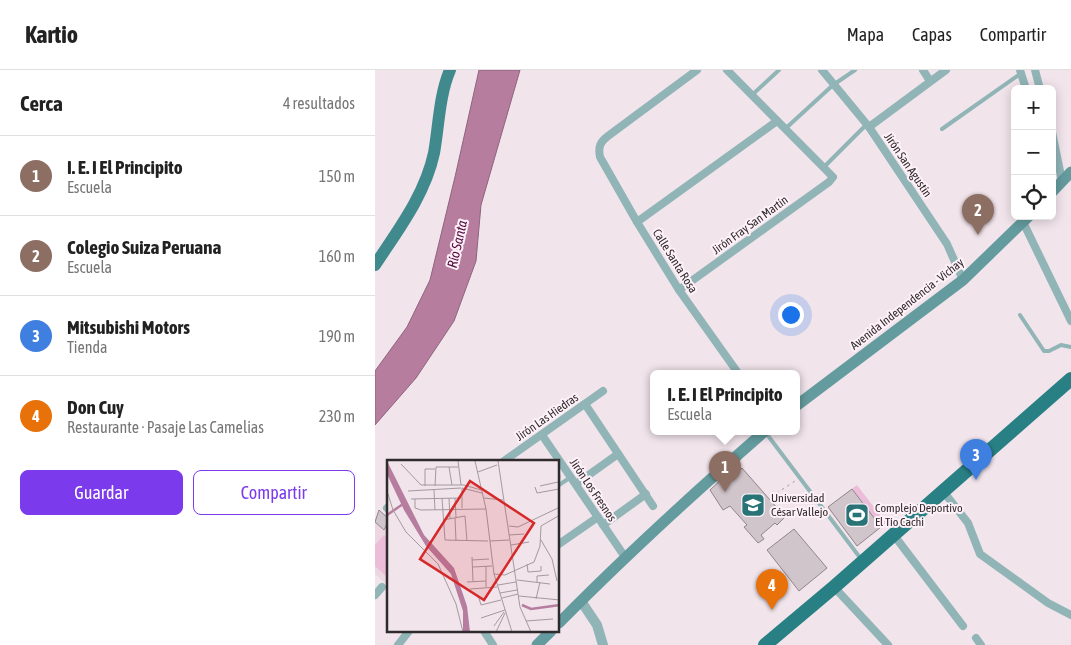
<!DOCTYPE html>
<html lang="es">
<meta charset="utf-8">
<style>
body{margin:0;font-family:"Asap Condensed",sans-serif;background:#f6f6f6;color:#222}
.controls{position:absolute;right:15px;top:15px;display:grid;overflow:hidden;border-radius:8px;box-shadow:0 2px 12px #0003}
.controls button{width:45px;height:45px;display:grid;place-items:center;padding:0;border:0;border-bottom:1px solid #e0e0e0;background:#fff;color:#222;font:25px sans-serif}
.you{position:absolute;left:415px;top:244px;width:18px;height:18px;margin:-12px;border:4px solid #fff;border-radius:50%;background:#1a73e8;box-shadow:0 0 0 8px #1a73e833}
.badge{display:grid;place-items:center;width:32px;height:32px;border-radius:50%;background:#7c3aed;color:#fff;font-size:16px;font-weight:700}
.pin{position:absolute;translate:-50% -41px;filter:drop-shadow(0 1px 2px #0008)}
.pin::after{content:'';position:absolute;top:26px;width:18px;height:15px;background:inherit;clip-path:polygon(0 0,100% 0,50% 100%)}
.popup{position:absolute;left:275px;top:300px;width:150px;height:65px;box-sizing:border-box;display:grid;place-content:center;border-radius:8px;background:#fff;filter:drop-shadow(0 1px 4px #0005);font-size:16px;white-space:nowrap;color:#767676}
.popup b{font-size:19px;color:#222}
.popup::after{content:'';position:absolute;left:50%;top:100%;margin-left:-10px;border:10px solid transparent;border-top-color:#fff}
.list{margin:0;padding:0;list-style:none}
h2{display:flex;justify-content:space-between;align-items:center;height:65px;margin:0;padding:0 20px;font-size:21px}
h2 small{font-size:16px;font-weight:400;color:#767676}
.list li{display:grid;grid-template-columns:32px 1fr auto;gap:15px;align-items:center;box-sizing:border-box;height:80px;padding:0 20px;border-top:1px solid #e0e0e0}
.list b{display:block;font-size:19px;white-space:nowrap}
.list p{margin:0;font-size:16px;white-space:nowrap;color:#767676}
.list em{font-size:16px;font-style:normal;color:#767676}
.actions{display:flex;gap:10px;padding:15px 20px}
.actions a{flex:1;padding:11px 0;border:1px solid #7c3aed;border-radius:8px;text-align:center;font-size:18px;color:#7c3aed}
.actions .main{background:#7c3aed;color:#fff}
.icon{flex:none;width:28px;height:28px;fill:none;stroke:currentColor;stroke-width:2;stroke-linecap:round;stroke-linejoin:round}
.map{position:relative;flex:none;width:696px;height:575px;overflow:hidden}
header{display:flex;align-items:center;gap:30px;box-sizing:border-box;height:70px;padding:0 25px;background:#fff;border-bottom:1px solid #e0e0e0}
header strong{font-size:24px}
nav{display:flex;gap:28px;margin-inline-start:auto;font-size:18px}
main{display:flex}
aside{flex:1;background:#fff}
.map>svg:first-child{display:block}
.built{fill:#ebd6e1}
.green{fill:#ecbdd8}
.water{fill:#b77d9f;stroke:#8e647c}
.building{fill:#d1c5cc;stroke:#91868c}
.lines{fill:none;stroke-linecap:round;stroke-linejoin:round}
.path{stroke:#a49a9f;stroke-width:1;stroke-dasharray:2.5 4;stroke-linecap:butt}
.service{stroke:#91b5b7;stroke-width:4}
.minor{stroke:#91b5b7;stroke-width:8}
.tertiary{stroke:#91b5b7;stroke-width:10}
.secondary{stroke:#649b9e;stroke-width:11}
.primary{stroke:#40898c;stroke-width:12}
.trunk{stroke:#288084;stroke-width:14}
.labels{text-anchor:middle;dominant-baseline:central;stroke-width:4;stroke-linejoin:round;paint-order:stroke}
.street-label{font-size:12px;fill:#2f2a2c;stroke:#fef1f8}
.poi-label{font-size:12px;fill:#2f2a2c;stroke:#fef1f8;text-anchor:start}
.water-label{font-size:14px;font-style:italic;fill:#50083b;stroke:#fef1f8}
.inset-river{fill:none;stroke:#b77d9f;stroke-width:2.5}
.inset-road{fill:none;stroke:#a39a9f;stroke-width:1}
.view{fill:#d62828;fill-opacity:0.15;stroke:#d62828;stroke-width:2.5}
.inset-edge{fill:none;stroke:#2f2a2c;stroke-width:2.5}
</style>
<header>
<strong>Kartio</strong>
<nav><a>Mapa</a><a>Capas</a><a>Compartir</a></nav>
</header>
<main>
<aside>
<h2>Cerca<small>4 resultados</small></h2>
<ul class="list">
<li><span class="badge" style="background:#8d6e63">1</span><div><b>I. E. I El Principito</b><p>Escuela</p></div><em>150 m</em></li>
<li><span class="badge" style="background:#8d6e63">2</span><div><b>Colegio Suiza Peruana</b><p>Escuela</p></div><em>160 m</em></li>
<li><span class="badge" style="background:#3f7fe0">3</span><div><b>Mitsubishi Motors</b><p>Tienda</p></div><em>190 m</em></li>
<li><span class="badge" style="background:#e8710a">4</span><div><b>Don Cuy</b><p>Restaurante · Pasaje Las Camelias</p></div><em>230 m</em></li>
</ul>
<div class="actions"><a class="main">Guardar</a><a>Compartir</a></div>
</aside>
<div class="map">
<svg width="696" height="575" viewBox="0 0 696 575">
<rect width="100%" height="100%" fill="#f1e4eb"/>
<!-- built -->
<polygon class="built" points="4,440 14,449 14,520 10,513 0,504 0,449"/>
<!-- green -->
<g class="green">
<polygon points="482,415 511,453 482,476 453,437"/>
<polygon points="9,465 14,469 14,509 0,496 0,475"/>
</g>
<!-- water -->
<polygon class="water" points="104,0 145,0 106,135 101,191 79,251 41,308 0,355 0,301 32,257 55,210 80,107"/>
<!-- building -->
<g class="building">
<polygon points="367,398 410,447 402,455 400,453 386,465 389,469 383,473 369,457 372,455 355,436 348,440 335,420 351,405 355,411"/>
<polygon points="477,419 506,457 482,476 453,437"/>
<polygon points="4,440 14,449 9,460 0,452"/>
<polygon points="419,459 452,498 424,521 392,480"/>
</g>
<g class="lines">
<!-- path -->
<polyline class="path" points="396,427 420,411"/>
<!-- service -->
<g class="service">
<polyline points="377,25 404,0"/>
<polyline points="410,59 458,15 480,0"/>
<polyline points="567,59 645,4"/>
<polyline points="449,97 492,54"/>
<polyline points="645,245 669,281 674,281 686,275 696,277"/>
<polyline points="391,363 486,489"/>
<polyline points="184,415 196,407"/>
</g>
<!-- minor -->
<g class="minor">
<path d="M322,0L233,66C225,72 223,77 225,87L262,152L304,220L363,303"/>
<polyline points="447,0 494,57 572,174 588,210"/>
<polyline points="548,0 555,11"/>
<polyline points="645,0 651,19"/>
<polyline points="660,0 665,19"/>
<polyline points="494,57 571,0"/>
<polyline points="677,62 687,111"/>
<polyline points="262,152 402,51"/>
<polyline points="648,152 696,251"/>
<polyline points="304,220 454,112 458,107 352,0"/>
<polyline points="210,334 278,436"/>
<polyline points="167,365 250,487"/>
<polyline points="129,391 228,321"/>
<polyline points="201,414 243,384"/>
<polyline points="568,421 593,453 605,484 673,533 696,545"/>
<polyline points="12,438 14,440"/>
<polyline points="228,455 271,424"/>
<polyline points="518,464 588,556"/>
<polyline points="184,474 223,447"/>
<polyline points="459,517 513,575"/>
<polyline points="0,525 7,517"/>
<polyline points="109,561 118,575"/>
<polyline points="601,568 606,575"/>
<polyline points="23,575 34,561"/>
</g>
<!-- tertiary -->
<polyline class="tertiary" points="206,531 222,555 228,575"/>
<!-- secondary -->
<g class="secondary">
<polyline points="677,122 696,102"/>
<polyline points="421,336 588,210 654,146"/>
<path d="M184,553C250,486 319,423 390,361"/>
<polyline points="162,575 176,561"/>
</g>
<!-- primary -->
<path class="primary" d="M0,195C23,160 50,125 59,83C64,55 64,26 75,0"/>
<!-- trunk -->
<polyline class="trunk" points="390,575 459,517 696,309"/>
</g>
<!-- icons -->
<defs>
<g id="university-square" transform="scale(1.25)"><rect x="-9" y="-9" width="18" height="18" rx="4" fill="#287376" stroke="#fef1f8"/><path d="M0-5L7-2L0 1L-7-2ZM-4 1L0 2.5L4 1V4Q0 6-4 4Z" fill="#fff"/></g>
<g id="stadium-square" transform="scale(1.25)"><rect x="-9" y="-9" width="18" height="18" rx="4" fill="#287376" stroke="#fef1f8"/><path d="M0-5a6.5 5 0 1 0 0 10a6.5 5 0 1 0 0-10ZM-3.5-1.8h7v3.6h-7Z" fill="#fff"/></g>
</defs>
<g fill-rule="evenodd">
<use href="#university-square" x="378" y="435"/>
<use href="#stadium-square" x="482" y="445"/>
</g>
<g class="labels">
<!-- street labels -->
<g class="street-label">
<text transform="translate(533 95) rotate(56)">Jirón San Agustín</text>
<text transform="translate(375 155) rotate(-36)">Jirón Fray San Martín</text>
<text transform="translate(300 191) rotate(58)">Calle Santa Rosa</text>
<text transform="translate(532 234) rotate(-38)">Avenida Independencia - Vichay</text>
<text transform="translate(172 347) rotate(-35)">Jirón Las Hiedras</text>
<text transform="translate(218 420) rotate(56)">Jirón Los Fresnos</text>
</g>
<!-- poi labels -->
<g class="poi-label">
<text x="396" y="428">Universidad<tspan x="396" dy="14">César Vallejo</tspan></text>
<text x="500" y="438">Complejo Deportivo<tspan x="500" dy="14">El Tío Cachi</tspan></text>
</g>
<!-- water labels -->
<g class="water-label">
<text transform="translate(82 174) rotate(-77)">Río Santa</text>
</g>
</g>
<!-- overview -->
<g transform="translate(12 390)">
<rect width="172" height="172" fill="#f1e4eb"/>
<path d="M0,1L37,75L67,108L80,146L83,172H76V151L64,114L39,86L17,50L0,14Z" fill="#b77d9f"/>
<path class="inset-river" d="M0,55L16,44M135,145L144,149L173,145"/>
<path class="inset-road" d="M71,1L74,25M88,1L99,49L107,114L125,172M111,1L133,147L144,172M14,4L34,25H77L94,30M62,7L65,25M91,12L110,5M38,26V9H48M48,26L49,7H71M153,26L171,22M148,27L150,33L172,29L173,15M47,30L48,50M0,31L6,50L19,72L51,104L69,144L76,172M21,31L74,28M55,38L58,80L101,81M62,38L63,59M68,38L69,57M97,38L116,40M24,39L74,38M28,39V48L34,50L99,49M75,48V28L95,33M68,58L69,81M56,60L78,56L80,81M122,66L131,67L171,48M122,75L137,74M154,80L165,99L170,121M103,81L122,80M124,85L142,82M85,97L86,121M85,100L102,99M140,104L141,112L154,111V106M99,106V127M86,107L105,106M107,114L118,115L147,102L153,86L154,66L173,55M130,120L163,124M80,122L99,121M150,122V116L162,115M111,125L129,122M83,129L110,127M113,133L130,130M91,135L94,145L114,140M132,136L173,140M115,138L131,134M149,139L153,122M94,158L118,150M139,161L166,159M107,166L117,152M109,172L118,153"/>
<path class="view" d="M83,21L147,63L97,140L33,99Z"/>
<rect width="172" height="172" class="inset-edge"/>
</g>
</svg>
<div class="controls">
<button>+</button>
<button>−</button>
<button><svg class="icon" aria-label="locate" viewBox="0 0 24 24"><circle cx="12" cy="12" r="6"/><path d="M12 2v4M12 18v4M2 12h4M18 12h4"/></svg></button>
</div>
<div class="you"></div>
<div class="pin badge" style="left:350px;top:422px;background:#8d6e63">1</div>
<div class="popup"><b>I. E. I El Principito</b>Escuela</div>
<div class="pin badge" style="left:603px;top:165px;background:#8d6e63">2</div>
<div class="pin badge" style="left:601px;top:410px;background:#3f7fe0">3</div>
<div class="pin badge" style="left:397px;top:540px;background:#e8710a">4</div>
</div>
</main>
